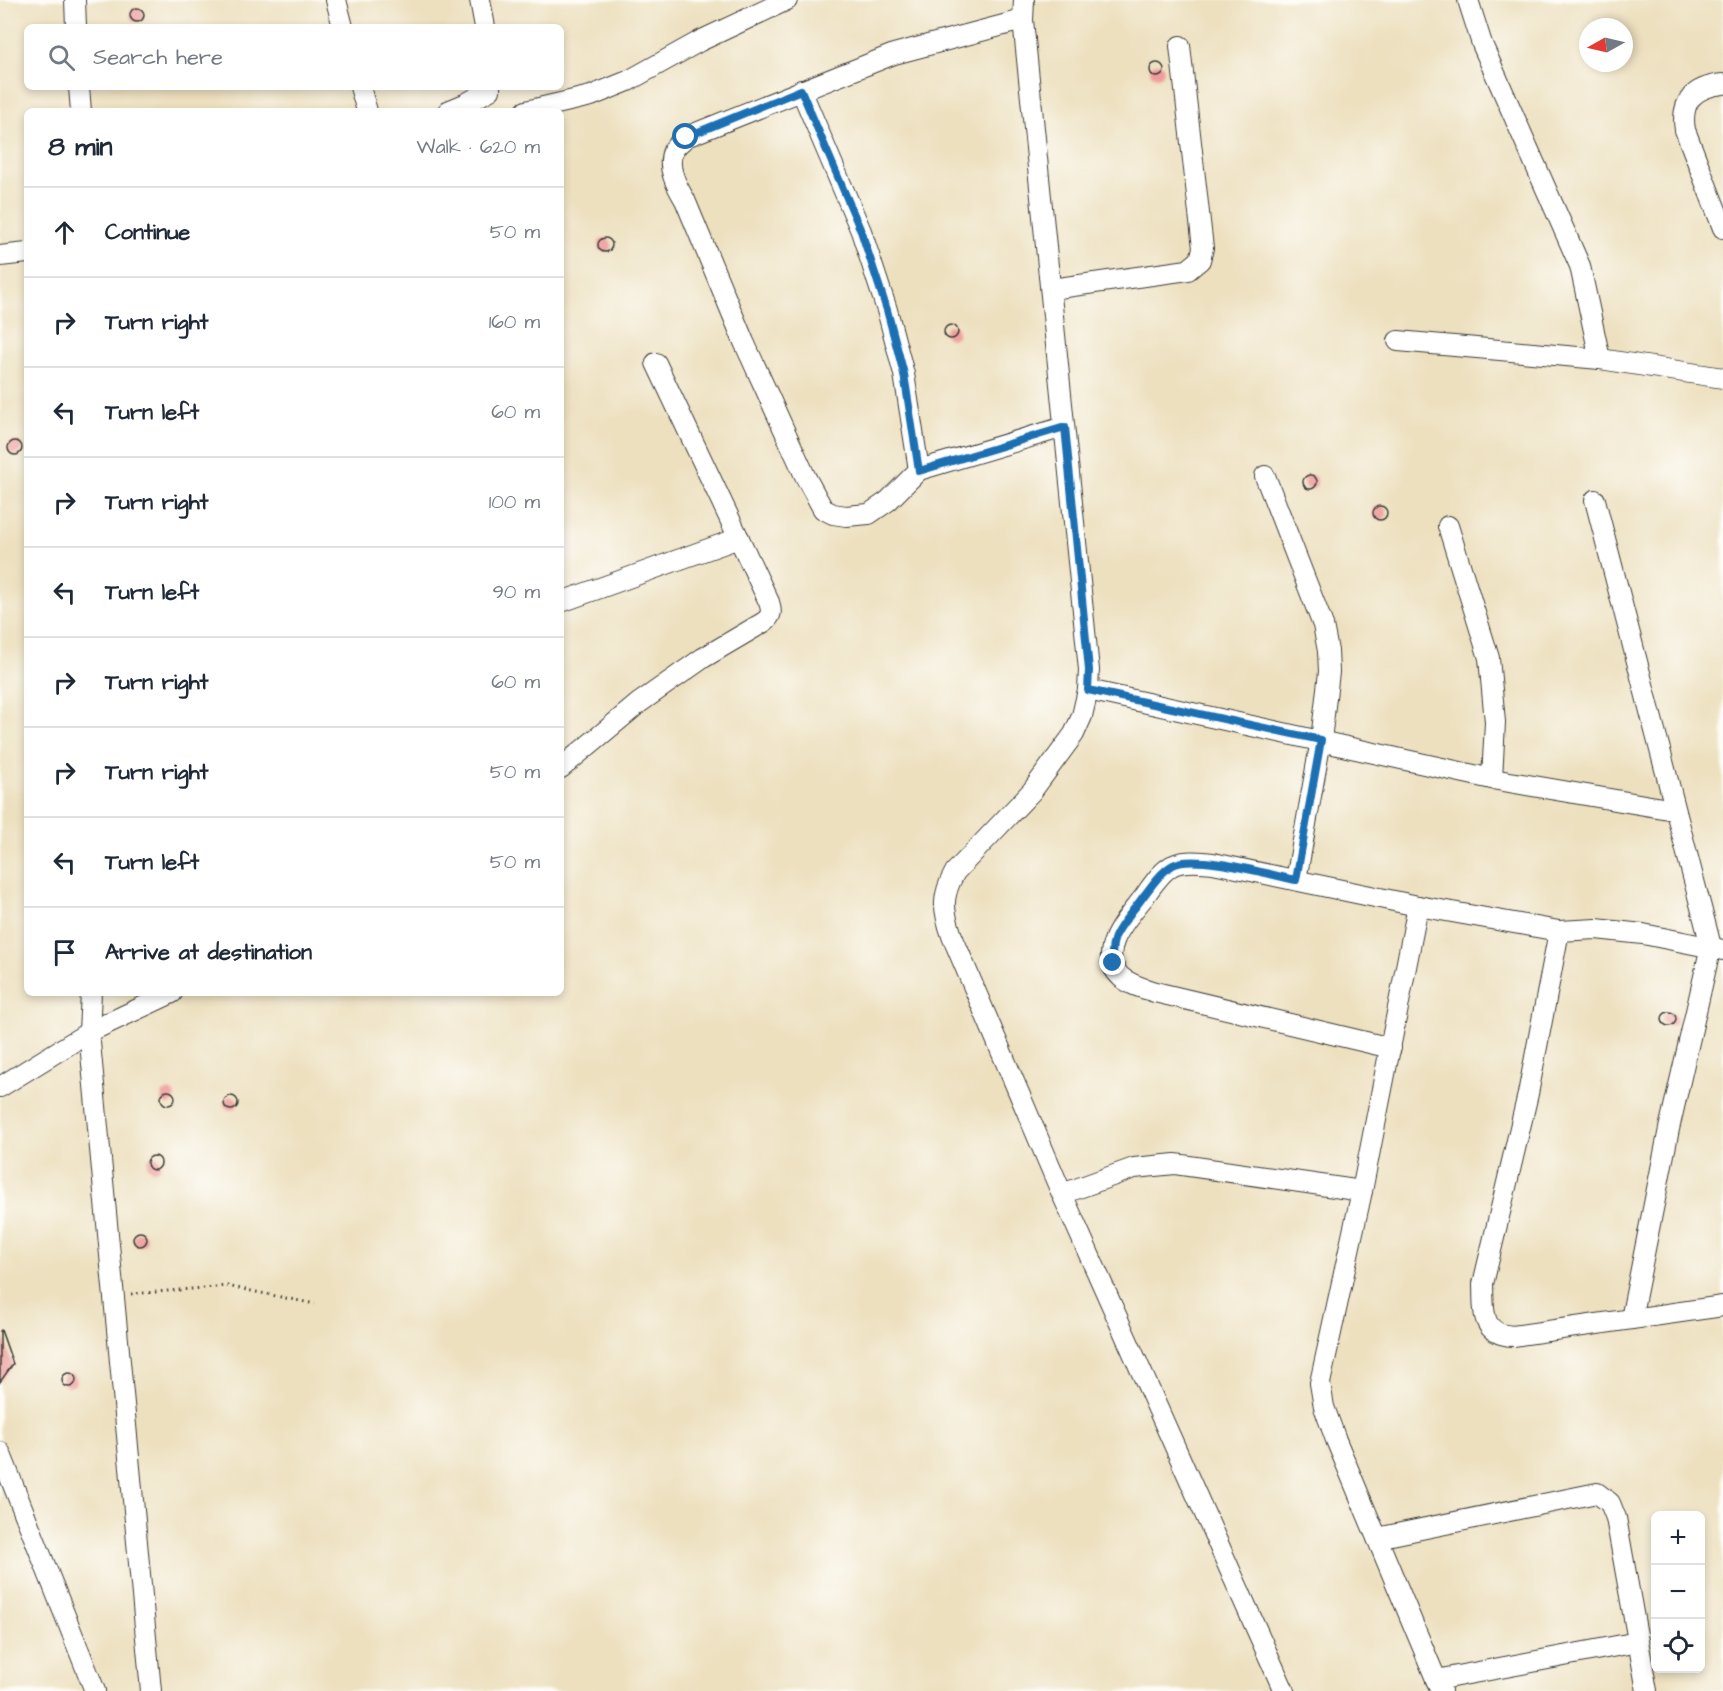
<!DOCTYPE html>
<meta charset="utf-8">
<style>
body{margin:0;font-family:"Architects Daughter",sans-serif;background:#f6f6f7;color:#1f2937}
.controls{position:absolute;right:18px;bottom:18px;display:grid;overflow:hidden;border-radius:9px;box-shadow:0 3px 9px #0003}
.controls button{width:54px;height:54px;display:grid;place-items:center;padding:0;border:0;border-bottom:2px solid #e0e1e3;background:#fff;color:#1f2937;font:30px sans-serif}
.compass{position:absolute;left:1579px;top:18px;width:54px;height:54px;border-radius:50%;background:#fff;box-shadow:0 3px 9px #0003;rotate:262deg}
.stop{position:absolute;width:18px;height:18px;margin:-14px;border:4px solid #1f6fb2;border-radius:50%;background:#fff}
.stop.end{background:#1f6fb2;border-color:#fff;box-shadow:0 2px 6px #0008}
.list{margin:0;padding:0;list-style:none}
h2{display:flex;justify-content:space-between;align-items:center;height:78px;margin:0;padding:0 24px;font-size:26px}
h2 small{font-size:20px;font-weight:400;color:#747a83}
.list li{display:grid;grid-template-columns:39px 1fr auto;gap:18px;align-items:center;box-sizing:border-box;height:90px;padding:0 24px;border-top:2px solid #e0e1e3}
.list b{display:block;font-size:22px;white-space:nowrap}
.list em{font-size:20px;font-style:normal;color:#747a83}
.icon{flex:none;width:33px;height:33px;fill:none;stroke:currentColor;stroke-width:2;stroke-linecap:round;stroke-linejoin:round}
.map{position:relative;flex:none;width:1723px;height:1691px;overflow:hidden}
.search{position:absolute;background:#fff;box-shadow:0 3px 9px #0003;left:24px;top:24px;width:540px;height:66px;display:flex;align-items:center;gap:15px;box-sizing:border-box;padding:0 21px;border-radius:9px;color:#747a83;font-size:22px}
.panel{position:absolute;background:#fff;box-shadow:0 3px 9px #0003;left:24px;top:108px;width:540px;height:888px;border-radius:9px}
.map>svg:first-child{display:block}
.building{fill:#ec9392}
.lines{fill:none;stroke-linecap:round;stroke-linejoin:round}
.street-casing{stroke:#3b3934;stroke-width:22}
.path{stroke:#3b3934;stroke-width:3;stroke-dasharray:1.5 4.5;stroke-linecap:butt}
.street{stroke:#fff;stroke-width:20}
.route{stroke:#1f6fb2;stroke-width:8}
</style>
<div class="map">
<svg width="1723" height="1691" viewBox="0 0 1723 1691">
<rect width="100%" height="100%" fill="#fdfcf7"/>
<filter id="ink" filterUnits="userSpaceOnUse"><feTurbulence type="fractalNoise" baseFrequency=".0167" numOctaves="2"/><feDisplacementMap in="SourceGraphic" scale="12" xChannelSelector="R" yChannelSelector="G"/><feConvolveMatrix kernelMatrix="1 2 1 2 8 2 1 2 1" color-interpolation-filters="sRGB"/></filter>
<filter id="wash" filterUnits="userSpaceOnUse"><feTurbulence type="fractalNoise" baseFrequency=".008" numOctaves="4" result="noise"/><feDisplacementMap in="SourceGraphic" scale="24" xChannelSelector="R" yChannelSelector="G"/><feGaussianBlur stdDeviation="1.35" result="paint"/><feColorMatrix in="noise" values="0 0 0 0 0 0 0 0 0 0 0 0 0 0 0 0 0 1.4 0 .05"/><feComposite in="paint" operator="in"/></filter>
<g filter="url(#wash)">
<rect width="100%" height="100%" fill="#ede0bf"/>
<g id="blocks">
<!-- building -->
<g class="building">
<circle cx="137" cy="15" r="7"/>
<circle cx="1157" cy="70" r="7"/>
<circle cx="605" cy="245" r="7"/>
<circle cx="951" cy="332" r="7"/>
<circle cx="15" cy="448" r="7"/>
<circle cx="1310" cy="482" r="7"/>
<circle cx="1380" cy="513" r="7"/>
<circle cx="1669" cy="1019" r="7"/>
<circle cx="168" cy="1098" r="7"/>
<circle cx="231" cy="1103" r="7"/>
<circle cx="154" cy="1163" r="7"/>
<circle cx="140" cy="1239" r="7"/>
<polygon points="1,1330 13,1364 0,1382 0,1331"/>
<circle cx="69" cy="1380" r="7"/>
</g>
</g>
</g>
<g filter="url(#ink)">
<use href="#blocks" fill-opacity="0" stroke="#3b3934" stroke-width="1.5"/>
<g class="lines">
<!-- street casing -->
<g class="street-casing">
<g id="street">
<polyline points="75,0 76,27"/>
<polyline points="336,0 343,27"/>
<polyline points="480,0 485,27"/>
<path d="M1024,0L1023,20L1089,670L1088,690L1082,716L1074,734L1032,791L955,872C941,897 943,910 952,936L1062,1194L1284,1691"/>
<polyline points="1468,0 1482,44 1580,266 1600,359"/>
<path d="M1023,20L894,54L686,137C682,141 675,146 673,151C666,167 677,187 685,200L744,342L806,478L823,509L833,514L846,516L869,514L888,501L919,470L1064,427"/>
<path d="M1723,84C1695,87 1680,100 1685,130L1723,228"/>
<polyline points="79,87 81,111"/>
<polyline points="360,87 367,111"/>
<polyline points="801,90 861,231 887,310 904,374 919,470"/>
<polyline points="448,111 465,104 490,90 490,87"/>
<polyline points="526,111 591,96 628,81 700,41 787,0"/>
<polyline points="0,256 27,253"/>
<polyline points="1051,289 1188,270 1200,260 1203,248 1180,46"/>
<polyline points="1398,341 1600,359 1723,378"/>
<polyline points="1265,476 1323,625 1328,651 1329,672 1321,740 1296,880"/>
<polyline points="1595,500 1711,946 1669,1129 1631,1319"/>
<polyline points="1448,526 1489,658 1495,722 1492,779"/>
<polyline points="561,602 739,538"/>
<polyline points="1088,690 1492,779 1674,810"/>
<path d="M561,768L639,703L703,658L764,622C772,616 772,611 769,602L656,363"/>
<polyline points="1418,906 1362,1191 1320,1383 1324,1407 1336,1440 1441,1691"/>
<path d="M1559,931L1528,1094L1483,1284C1484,1311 1480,1334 1513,1336L1723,1306"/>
<polyline points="91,993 89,1032 151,1691"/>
<path d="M1391,1048L1155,992C1143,988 1130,985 1121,977C1094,952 1129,916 1144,897C1152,886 1163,868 1176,864C1188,860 1201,862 1213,863L1418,906L1559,931L1596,929L1643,934L1723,950"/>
<polyline points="0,1087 89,1032 172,993"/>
<polyline points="1062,1194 1134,1168 1175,1164 1362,1191"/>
<polyline points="0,1452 95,1691"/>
<polyline points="1377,1538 1597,1493 1610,1503 1616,1518 1647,1691"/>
<polyline points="1436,1680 1638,1642"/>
</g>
</g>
<!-- path -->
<polyline class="path" points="131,1294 227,1286 315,1304"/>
<!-- street -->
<use href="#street" class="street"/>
</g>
</g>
<g class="lines" filter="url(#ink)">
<!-- route -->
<path class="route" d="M686,137L801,90L861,231L887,310L904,374L919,471L1065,427L1089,670L1088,690L1321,740L1296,880C1271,875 1194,853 1173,865C1157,874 1145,896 1133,910C1119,929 1109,938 1113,963"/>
</g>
</svg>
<div class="controls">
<button>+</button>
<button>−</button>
<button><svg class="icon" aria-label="locate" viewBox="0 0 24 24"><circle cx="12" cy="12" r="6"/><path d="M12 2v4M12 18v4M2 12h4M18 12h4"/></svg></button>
</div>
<svg class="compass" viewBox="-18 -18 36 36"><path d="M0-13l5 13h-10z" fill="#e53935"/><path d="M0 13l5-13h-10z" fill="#747a83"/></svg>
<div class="stop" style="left:686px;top:137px"></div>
<div class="stop end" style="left:1113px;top:963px"></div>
<div class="search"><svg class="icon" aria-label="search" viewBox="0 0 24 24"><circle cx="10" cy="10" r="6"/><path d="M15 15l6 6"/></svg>Search here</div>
<section class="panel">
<h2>8 min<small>Walk · 620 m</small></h2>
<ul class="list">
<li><svg class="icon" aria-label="ahead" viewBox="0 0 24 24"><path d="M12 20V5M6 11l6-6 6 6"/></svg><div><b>Continue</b></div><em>50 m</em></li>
<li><svg class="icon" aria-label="right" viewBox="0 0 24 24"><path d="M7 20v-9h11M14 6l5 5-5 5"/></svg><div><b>Turn right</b></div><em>160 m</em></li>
<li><svg class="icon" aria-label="left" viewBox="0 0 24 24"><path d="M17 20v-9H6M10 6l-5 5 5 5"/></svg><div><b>Turn left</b></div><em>60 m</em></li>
<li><svg class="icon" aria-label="right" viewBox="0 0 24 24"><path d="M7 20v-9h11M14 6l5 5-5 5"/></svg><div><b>Turn right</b></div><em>100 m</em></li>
<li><svg class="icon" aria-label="left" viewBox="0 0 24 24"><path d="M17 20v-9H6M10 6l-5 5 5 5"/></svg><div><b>Turn left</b></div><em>90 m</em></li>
<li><svg class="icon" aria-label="right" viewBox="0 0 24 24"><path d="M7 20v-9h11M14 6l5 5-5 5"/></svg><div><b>Turn right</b></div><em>60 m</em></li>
<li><svg class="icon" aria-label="right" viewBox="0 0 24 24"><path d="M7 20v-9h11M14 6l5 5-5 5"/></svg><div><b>Turn right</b></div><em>50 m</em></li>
<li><svg class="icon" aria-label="left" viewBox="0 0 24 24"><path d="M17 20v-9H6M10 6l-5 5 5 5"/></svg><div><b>Turn left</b></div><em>50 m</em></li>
<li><svg class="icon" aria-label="arrive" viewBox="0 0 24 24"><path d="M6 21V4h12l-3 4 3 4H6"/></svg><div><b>Arrive at destination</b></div></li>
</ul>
</section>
</div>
